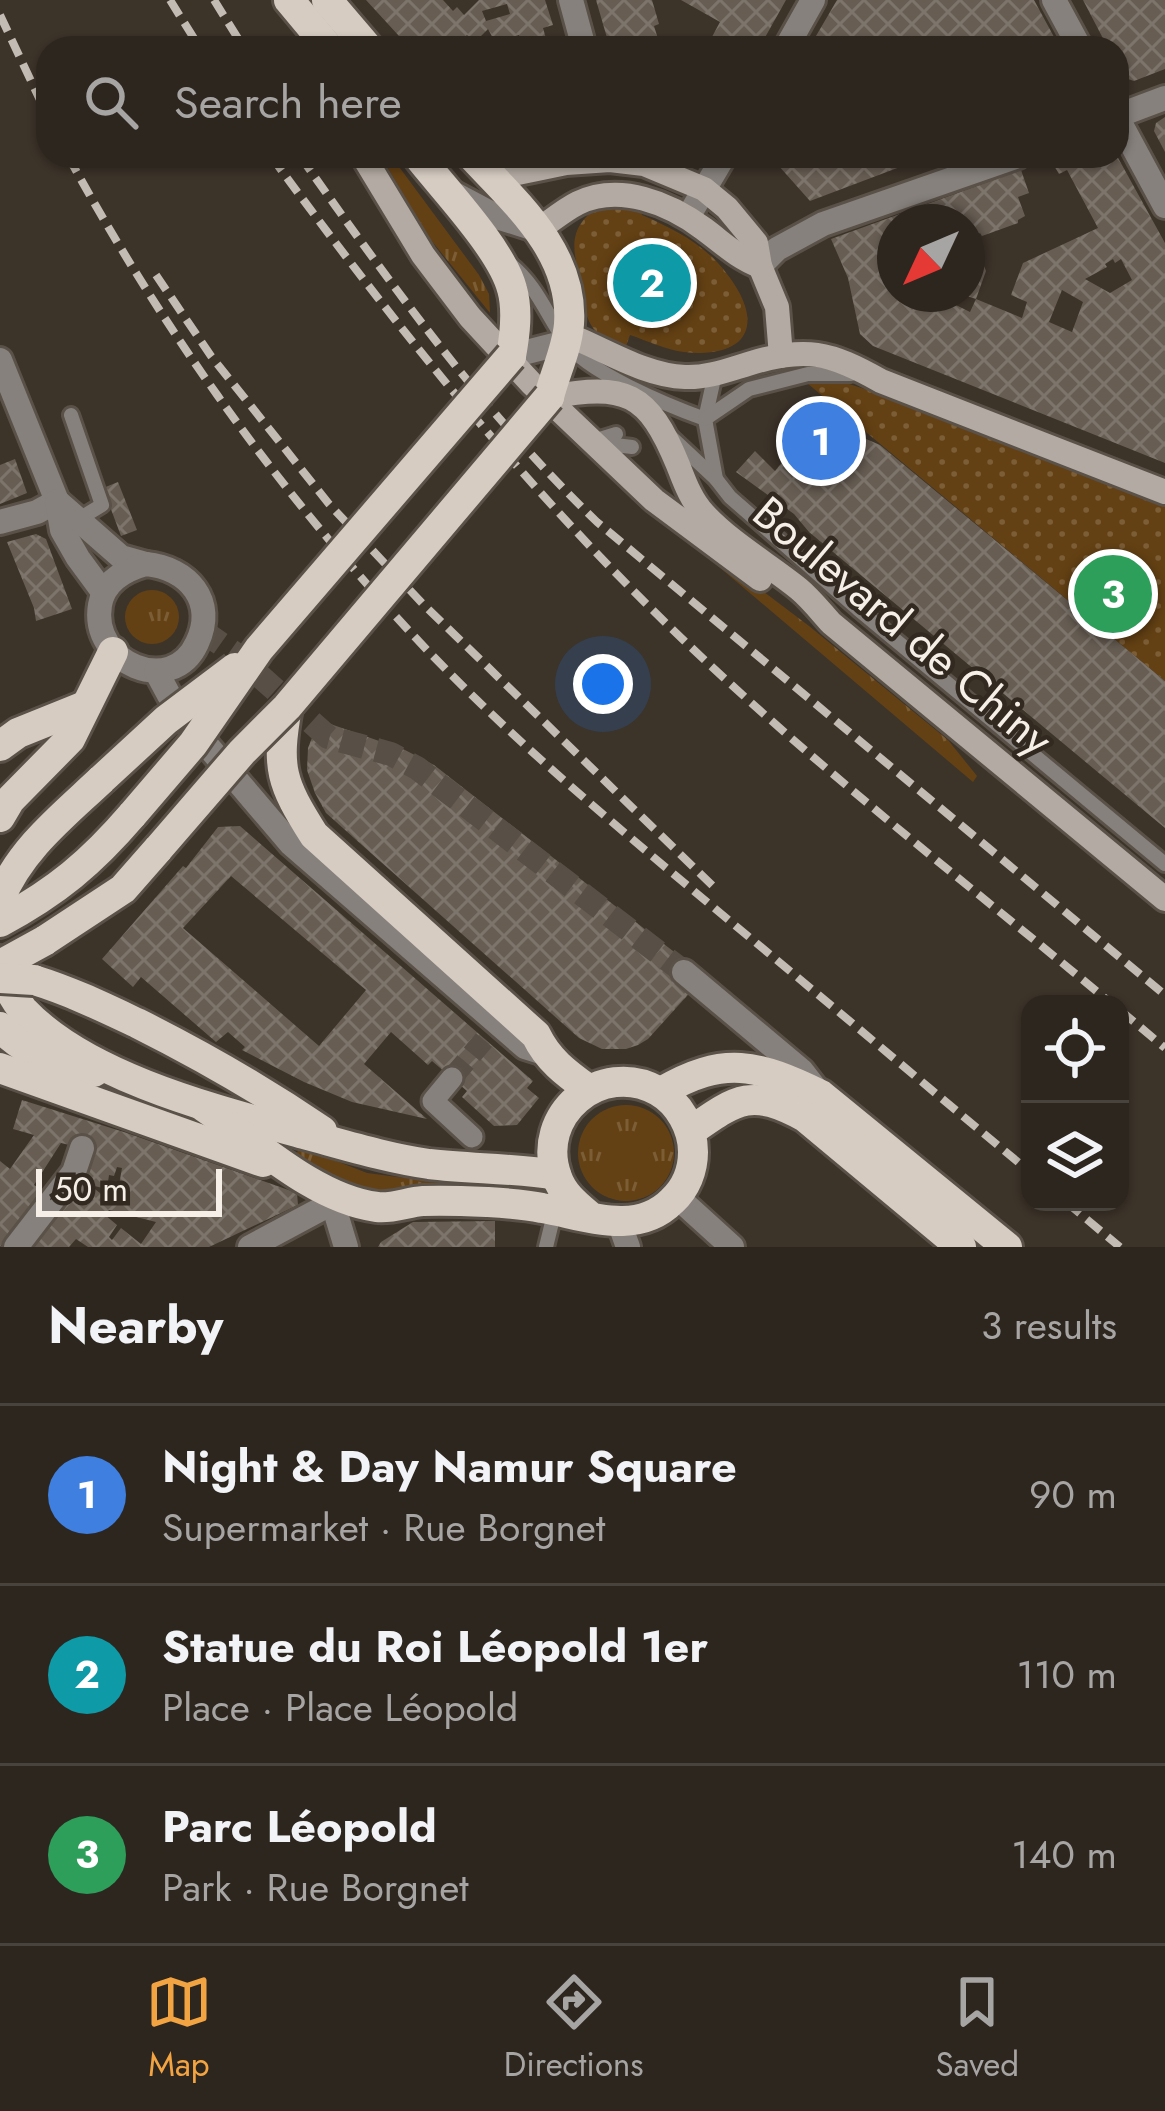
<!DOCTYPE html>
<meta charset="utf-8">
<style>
body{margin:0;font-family:Jost,sans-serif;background:#352e28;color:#f1f3f6}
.controls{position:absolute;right:36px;bottom:36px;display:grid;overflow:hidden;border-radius:24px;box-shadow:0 3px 9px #0004}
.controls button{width:108px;height:108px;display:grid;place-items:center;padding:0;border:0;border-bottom:3px solid #48433d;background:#2d261f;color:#f1f3f6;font:60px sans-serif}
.compass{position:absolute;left:877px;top:204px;width:108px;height:108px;border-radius:50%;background:#2d261f;box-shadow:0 3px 9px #0004;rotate:226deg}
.scale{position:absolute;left:36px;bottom:30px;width:186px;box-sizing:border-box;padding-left:12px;border:6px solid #f5efe8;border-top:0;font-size:33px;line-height:42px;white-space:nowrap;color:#f5efe8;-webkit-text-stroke:9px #322920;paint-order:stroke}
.you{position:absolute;left:603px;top:684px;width:42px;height:42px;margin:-30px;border:9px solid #fff;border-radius:50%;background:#1a73e8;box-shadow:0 0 0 18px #1a73e833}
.badge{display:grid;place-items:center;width:78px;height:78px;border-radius:50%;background:#f3a442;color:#fff;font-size:39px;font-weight:700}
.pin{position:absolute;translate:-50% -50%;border:6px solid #fff;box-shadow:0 3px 12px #0006}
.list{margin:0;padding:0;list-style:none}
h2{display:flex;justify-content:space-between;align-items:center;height:156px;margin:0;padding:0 48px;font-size:51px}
h2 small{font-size:39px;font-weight:400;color:#a7a5a4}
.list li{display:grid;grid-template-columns:78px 1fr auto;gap:36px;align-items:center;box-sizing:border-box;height:180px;padding:0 48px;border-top:3px solid #48433d}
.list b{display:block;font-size:45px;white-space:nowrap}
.list p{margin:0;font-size:39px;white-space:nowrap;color:#a7a5a4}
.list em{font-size:39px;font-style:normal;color:#a7a5a4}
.icon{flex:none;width:66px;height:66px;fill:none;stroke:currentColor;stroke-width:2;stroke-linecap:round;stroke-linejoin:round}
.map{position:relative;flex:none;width:1165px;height:1247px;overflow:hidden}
.search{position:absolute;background:#2d261f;box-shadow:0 3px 9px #0004;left:36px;right:36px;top:36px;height:132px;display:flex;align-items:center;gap:30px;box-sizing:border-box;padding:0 42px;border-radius:36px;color:#a7a5a4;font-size:45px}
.sheet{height:696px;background:#2d261f}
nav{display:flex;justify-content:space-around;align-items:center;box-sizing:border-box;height:168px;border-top:3px solid #48433d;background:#2d261f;font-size:33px;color:#a7a5a4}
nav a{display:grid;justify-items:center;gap:6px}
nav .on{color:#f3a442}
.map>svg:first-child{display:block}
.grass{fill:url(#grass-tufts)}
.park{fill:url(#park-dots)}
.building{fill:url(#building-cross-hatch);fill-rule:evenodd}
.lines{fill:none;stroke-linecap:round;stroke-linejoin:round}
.pedestrian-tunnel{stroke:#584f46;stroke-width:21;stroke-dasharray:21 10;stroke-linecap:butt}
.tertiary-tunnel{stroke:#584f46;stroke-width:24;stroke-dasharray:24 12;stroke-linecap:butt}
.service-casing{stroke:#5a5148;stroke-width:20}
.pedestrian-casing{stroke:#5a5148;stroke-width:27}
.minor-casing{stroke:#5a5148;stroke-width:30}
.tertiary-casing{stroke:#5a5148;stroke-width:30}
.secondary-casing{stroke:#5a5148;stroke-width:30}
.primary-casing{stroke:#5a5148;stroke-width:36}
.service{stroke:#86817c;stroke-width:14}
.pedestrian{stroke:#86817c;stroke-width:21}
.minor{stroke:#86817c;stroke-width:24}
.tertiary{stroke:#86817c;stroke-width:24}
.secondary{stroke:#b3aba3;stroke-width:24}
.primary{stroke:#d6ccc2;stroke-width:30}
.rail{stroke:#c3bcb4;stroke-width:8;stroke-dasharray:18 9;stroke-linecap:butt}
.primary-bridge-casing{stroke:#5a5148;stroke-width:36;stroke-linecap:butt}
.primary-bridge{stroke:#d6ccc2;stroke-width:30}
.labels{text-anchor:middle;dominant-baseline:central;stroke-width:9;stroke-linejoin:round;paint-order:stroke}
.street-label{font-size:45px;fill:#f5efe8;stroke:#322920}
</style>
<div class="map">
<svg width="1165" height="1247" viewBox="0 0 1165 1247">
<defs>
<pattern id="grass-tufts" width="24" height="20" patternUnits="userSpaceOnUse" patternTransform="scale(3)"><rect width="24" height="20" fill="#644114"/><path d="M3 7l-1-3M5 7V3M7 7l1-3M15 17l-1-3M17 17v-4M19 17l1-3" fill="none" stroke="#7b5d36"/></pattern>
<pattern id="park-dots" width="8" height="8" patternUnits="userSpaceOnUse" patternTransform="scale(3)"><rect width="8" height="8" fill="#644114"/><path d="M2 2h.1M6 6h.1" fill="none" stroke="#7b5d36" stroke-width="1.8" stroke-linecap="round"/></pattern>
<pattern id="building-cross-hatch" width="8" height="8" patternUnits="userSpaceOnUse" patternTransform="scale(3)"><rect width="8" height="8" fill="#675d53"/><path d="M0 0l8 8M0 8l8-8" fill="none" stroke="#7d756c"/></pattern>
</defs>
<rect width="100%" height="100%" fill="#3c3329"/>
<!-- grass -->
<g class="grass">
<polygon points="381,156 391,156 479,275 489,294 490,313 427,235"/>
<polygon points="674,524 809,626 948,740 977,776 973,782 672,527"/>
<circle cx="152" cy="617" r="27"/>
<circle cx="626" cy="1153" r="48"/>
<polygon points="300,1147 367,1173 420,1180 475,1182 476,1194 361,1192 335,1184 319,1169 295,1156"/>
</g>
<!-- park -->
<g class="park">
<path d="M599,206L639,207L642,215C674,229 706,245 727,274C766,324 748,359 684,352C666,350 648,341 630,335L626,346C615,341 600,337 593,328C585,317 585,304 582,291C576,255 562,232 599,206Z"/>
<polygon points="818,380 849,384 880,394 1165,507 1165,681 807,383"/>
</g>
<!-- building -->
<g class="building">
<path d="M366,0H443L453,11L457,7L464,15L479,0H545L553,25L543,28L547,42L523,48L519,35L495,42L488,29L474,43L467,35L459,43L464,48H410ZM507,4L510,14L486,21L482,11Z"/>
<polygon points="596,0 652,0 659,24 654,26 659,42 669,40 666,48 610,48"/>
<polygon points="681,0 786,0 759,48 706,48 720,22"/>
<polygon points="837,0 1034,0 1060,48 996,48 994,43 985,48 809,48"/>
<polygon points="1083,0 1165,0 1165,69 1134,81 1125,78 1117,64 1117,48 1108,48"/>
<polygon points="1165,117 1165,152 1154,131 1156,123"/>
<polygon points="770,156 929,156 810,201"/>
<path d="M1057,156H1117L1165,243V463L873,346L860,334L848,278L831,239L1021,170L1029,193L1018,197L1025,216L1018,220V223L982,236L980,233L967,241V222H895V294H960L956,305L970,312L976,299L1022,318L1027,302L1011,295L1023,263L1098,228L1067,170L1059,174L1050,159ZM1113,259L1115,263L1121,259L1132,280L1110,293L1085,279L1107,267L1105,264ZM1062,290L1083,302L1072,332L1049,322Z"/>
<polygon points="976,246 986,271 976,299 967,296 967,250"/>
<polygon points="817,419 835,435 857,435 880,445 1165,681 1165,828 809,532 794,514 736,472 755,451 775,471"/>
<polygon points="15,459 27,493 0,504 0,465"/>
<polygon points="118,482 137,530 121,536 103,488"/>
<polygon points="36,534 46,539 72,609 36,621 34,608 7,542"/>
<polygon points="319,720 405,750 434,765 705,976 648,1039 638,1045 626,1049 602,1049 579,1038 326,813 315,793 307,770 308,748"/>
<path d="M240,826L533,1081L527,1088L539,1098L517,1125L494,1126L462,1097L467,1091L432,1061L428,1065L391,1032L364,1064L427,1119L352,1102L304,1082L242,1050L245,1047L228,1032L216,1042L141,977L133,987L102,959L183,866L186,868L218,827ZM231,876L366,990L319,1046L183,928Z"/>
<path d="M22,1100L127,1133L297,1193L298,1205L209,1247H88L76,1239L69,1247H32L82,1179L109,1200L113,1184L119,1185L122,1168L117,1167L114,1176L109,1175L107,1189L90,1185L86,1149L61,1143L34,1185L42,1190L0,1247V1161L10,1169L34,1135L13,1129ZM109,1210L156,1222L141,1244L121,1228L112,1240L109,1237L117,1225L105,1215Z"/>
<polygon points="495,1221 495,1247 378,1247 381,1242 413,1222"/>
</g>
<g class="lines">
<!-- pedestrian-tunnel -->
<polyline class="pedestrian-tunnel" points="452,1078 484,1040"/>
<!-- tertiary-tunnel -->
<polyline class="tertiary-tunnel" points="201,630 234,653 328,737 391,754 417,768 684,972"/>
<!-- service casing -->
<g class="service-casing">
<g id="service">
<path d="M510,264C536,285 546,313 565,341C586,372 669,406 705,419"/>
<polyline points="715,374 705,419 716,479"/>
<polyline points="71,415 102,505 79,519"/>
<polyline points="705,419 749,389 808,374 851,374"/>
<polyline points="616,434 590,442 632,447"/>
<polyline points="670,436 716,479 730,497 858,609 1165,864"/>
<polyline points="546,1247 555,1210"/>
</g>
</g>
<!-- pedestrian casing -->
<g class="pedestrian-casing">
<polyline id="pedestrian" points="452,1078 433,1101 472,1137"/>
</g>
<!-- minor casing -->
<g class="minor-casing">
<g id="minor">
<polyline points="571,0 584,48"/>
<polyline points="786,48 813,0"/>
<polyline points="1117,116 1165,98"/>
<polyline points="451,192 500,218 538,230"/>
<polyline points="688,217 724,156"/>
<polyline points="760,266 777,249 823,224 1018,156"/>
<polyline points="0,522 37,512 57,501"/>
<polyline points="619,1222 628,1247"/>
<polyline points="16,1247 74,1172 82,1148"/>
</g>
</g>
<!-- tertiary casing -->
<g class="tertiary-casing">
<g id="tertiary">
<polyline points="1054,0 1080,48"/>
<polyline points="1117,117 1165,206"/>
<polyline points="511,356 566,342"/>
<polyline points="0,360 57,501 62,530 78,558 103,592"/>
<polyline points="57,501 121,557 146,564"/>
<path d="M146,564C188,568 217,601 197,643C172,698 90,663 100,605C104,581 124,570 146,564Z"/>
<polyline points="156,671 177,710 291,844 525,1047 544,1053"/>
<polyline points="684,972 802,1071 819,1093"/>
<polyline points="330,1194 346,1247"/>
<polyline points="677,1197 732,1247"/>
<polyline points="250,1247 321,1209 330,1194"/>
</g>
</g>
<!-- secondary casing -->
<g class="secondary-casing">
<g id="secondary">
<polyline points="363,156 423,255 470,317 532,384 654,500 760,579"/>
<polyline points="494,178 566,163 610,160 644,164 704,189 727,208 756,243 760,266 777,307 781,356"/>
<path d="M538,230C551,221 564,210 578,203C620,183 669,203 704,229C723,243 738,258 760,266"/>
<path d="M566,342L580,340C612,354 649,376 685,377C707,378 728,370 748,364C805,346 830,352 881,381L1165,492"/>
<path d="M549,397C626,383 648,392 678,465C685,483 691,500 704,514C731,543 768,564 799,589C811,599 821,612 831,623L1165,899"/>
</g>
</g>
<!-- primary casing -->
<g class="primary-casing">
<g id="primary">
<polyline points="289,0 329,48"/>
<polyline points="327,0 368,48"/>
<path d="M418,156C444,189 502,250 512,289C518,310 515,334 511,356"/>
<path d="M472,156C516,203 574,253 569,324C567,349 555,373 549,397"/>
<path d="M287,707C276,768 281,783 314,835L536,1035C548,1060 566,1073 588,1089"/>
<polyline points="0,746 18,733 85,706"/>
<polyline points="0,817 10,800 70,739 113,652"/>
<path d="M0,899C20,849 64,815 102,779"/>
<path d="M0,922C56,892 91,863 133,814"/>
<polyline points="44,941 123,889 159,848"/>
<path d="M0,961C4,978 12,997 23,1010C87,1078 217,1110 304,1134C345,1145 387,1158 429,1164C471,1169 514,1168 556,1175"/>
<path d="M34,980C70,991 103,1007 137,1023C201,1055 262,1090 322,1131"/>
<path d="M0,1027C24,1052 60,1068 94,1072"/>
<polyline points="0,1068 263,1162"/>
<path d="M661,1092C724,1055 757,1064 821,1095L1007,1247"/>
<path d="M204,1107C255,1142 315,1199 377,1207C392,1209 408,1202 423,1201C444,1200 466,1201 487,1202C505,1203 524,1204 542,1208C585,1215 636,1237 672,1201C686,1188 693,1170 693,1152C693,1128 679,1103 658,1091C601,1059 534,1115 557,1177C563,1195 578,1206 592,1218"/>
<path d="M691,1131C738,1098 751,1088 805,1117L961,1247"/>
</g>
</g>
<!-- service -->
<use href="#service" class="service"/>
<!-- pedestrian -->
<use href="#pedestrian" class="pedestrian"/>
<!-- minor -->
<use href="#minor" class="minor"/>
<!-- tertiary -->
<use href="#tertiary" class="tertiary"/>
<!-- secondary -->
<use href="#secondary" class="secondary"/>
<!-- primary -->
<use href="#primary" class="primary"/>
<!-- rail -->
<g class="rail">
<polyline points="170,0 200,48"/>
<polyline points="214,0 244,48"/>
<polyline points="0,15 48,117"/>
<path d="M68,156C160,325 270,479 400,621C502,733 621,830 737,927C835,1008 932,1091 1030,1172"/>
<path d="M271,156C393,323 521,483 670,627C809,762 963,880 1112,1004"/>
<path d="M300,156C391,285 483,412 597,522L1165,995"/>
<polyline points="156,275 211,356 329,504 422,603 716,889"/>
<polyline points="1120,1010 1165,1048"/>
<polyline points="1066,1202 1120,1247"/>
</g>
<!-- primary-bridge casing -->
<g class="primary-bridge-casing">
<g id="primary-bridge">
<polyline points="102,779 166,720 235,668"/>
<polyline points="133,814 193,744 259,649 511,356"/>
<polyline points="159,848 242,752 287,707 549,397"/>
<polyline points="0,965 44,941"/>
<polyline points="0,978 34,980"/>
</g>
</g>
<!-- primary-bridge -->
<use href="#primary-bridge" class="primary-bridge"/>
</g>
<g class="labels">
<!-- street labels -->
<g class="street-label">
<text transform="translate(903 626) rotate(40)">Boulevard de Chiny</text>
</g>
</g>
</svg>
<div class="controls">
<button><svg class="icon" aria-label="locate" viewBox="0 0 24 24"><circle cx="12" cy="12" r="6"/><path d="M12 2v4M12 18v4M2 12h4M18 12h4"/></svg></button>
<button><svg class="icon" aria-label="layers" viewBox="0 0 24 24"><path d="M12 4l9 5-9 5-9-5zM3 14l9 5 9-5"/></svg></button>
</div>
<svg class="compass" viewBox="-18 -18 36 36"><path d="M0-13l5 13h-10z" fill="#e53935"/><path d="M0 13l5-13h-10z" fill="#a7a5a4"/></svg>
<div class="scale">50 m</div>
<div class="you"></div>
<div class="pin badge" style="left:821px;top:441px;background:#3f7fe0">1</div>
<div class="pin badge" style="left:652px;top:283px;background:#0f9aa8">2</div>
<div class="pin badge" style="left:1113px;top:594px;background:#2e9e5b">3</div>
<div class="search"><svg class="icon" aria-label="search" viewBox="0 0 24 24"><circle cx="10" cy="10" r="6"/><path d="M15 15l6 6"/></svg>Search here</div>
</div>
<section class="sheet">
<h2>Nearby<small>3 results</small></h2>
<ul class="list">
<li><span class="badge" style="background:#3f7fe0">1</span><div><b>Night &amp; Day Namur Square</b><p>Supermarket · Rue Borgnet</p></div><em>90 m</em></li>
<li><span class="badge" style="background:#0f9aa8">2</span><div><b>Statue du Roi Léopold 1er</b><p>Place · Place Léopold</p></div><em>110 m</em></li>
<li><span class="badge" style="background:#2e9e5b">3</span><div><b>Parc Léopold</b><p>Park · Rue Borgnet</p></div><em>140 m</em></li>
</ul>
</section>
<nav>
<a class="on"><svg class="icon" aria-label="map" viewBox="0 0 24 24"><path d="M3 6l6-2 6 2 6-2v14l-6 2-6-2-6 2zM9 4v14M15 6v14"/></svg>Map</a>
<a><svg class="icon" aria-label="directions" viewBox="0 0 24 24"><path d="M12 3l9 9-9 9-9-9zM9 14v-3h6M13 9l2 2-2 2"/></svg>Directions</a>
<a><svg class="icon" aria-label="saved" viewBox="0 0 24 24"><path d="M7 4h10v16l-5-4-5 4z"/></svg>Saved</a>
</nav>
